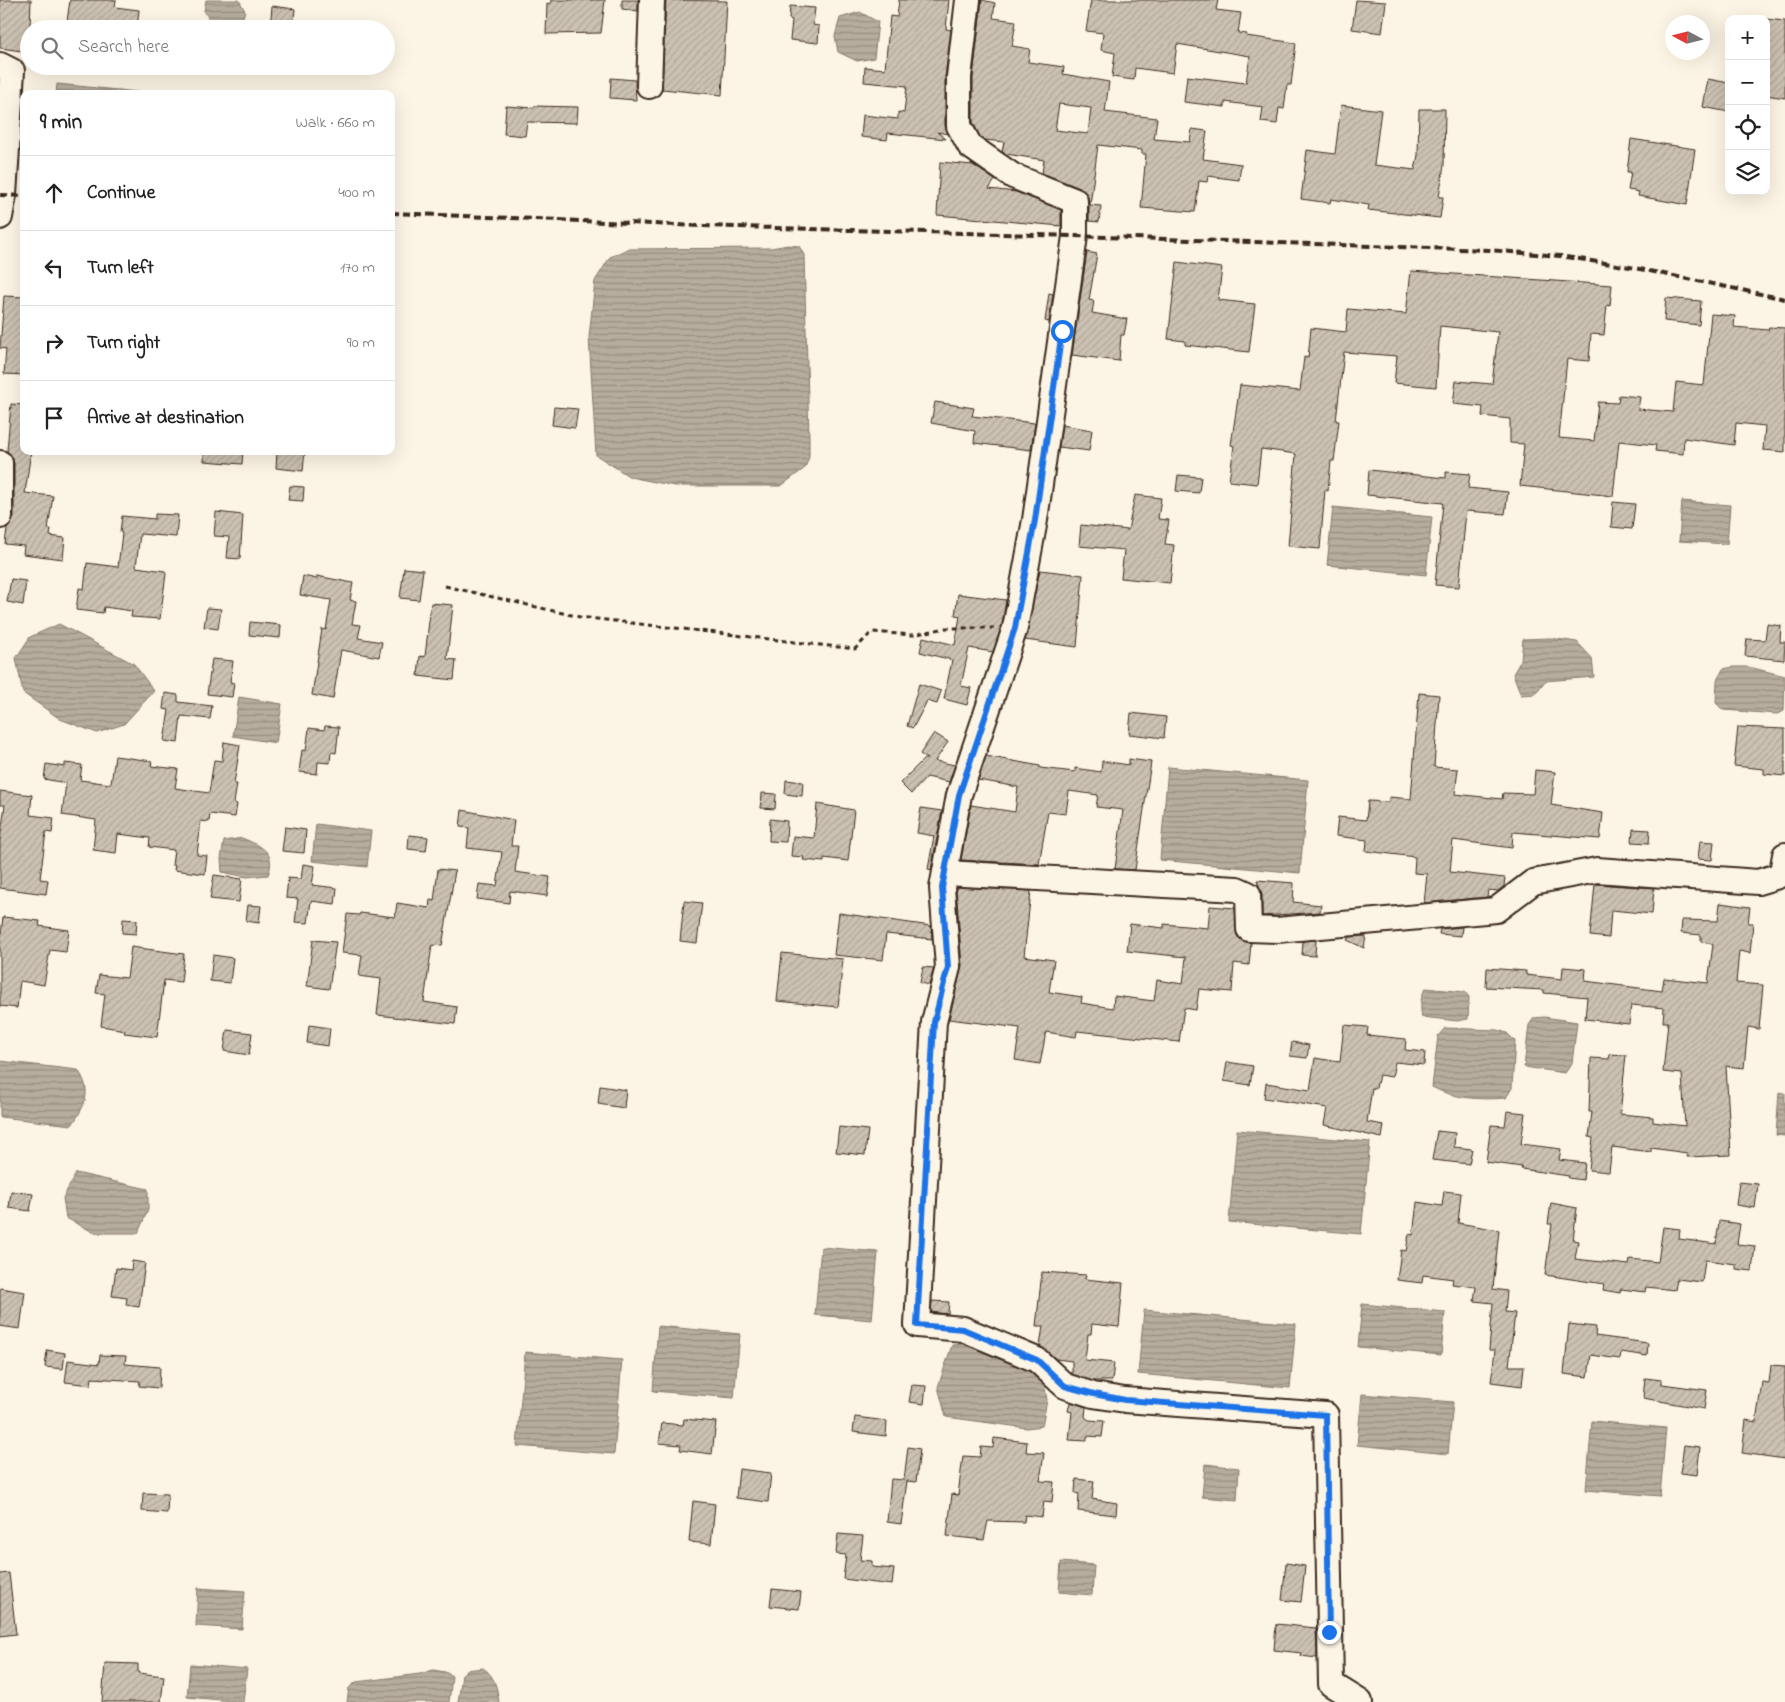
<!DOCTYPE html>
<meta charset="utf-8">
<style>
body{margin:0;font-family:"Indie Flower",sans-serif;background:#f6f6f6;color:#222}
.controls{position:absolute;right:15px;top:15px;display:grid;overflow:hidden;border-radius:10px;box-shadow:0 5px 20px #0002}
.controls button{width:45px;height:45px;display:grid;place-items:center;padding:0;border:0;border-bottom:1px solid #e0e0e0;background:#fff;color:#222;font:25px sans-serif}
.compass{position:absolute;left:1665px;top:15px;width:45px;height:45px;border-radius:50%;background:#fff;box-shadow:0 5px 20px #0002;rotate:277deg}
.stop{position:absolute;width:15px;height:15px;margin:-11px;border:4px solid #1a73e8;border-radius:50%;background:#fff}
.stop.end{background:#1a73e8;border-color:#fff;box-shadow:0 1px 5px #0008}
.list{margin:0;padding:0;list-style:none}
h2{display:flex;justify-content:space-between;align-items:center;height:65px;margin:0;padding:0 20px;font-size:21px}
h2 small{font-size:16px;font-weight:400;color:#767676}
.list li{display:grid;grid-template-columns:32px 1fr auto;gap:15px;align-items:center;box-sizing:border-box;height:75px;padding:0 20px;border-top:1px solid #e0e0e0}
.list b{display:block;font-size:19px;white-space:nowrap}
.list em{font-size:16px;font-style:normal;color:#767676}
.icon{flex:none;width:28px;height:28px;fill:none;stroke:currentColor;stroke-width:2;stroke-linecap:round;stroke-linejoin:round}
.map{position:relative;flex:none;width:1785px;height:1702px;overflow:hidden}
.search{position:absolute;background:#fff;box-shadow:0 5px 20px #0002;left:20px;top:20px;width:375px;height:55px;display:flex;align-items:center;gap:12px;box-sizing:border-box;padding:0 18px;border-radius:28px;color:#767676;font-size:19px}
.panel{position:absolute;background:#fff;box-shadow:0 5px 20px #0002;left:20px;top:90px;width:375px;height:365px;border-radius:10px}
.map>svg:first-child{display:block}
.water{fill:url(#water-rules);stroke:#85796b}
.building{fill:url(#building-hatch);stroke:#3b2a1e;fill-rule:evenodd}
.lines{fill:none;stroke-linecap:round;stroke-linejoin:round}
.minor-casing{stroke:#3b2a1e;stroke-width:28}
.path{stroke:#3b2a1e;stroke-width:3;stroke-dasharray:5 4;stroke-linecap:butt}
.minor{stroke:#fcf5e5;stroke-width:24}
.rail{stroke:#3b2a1e;stroke-width:4;stroke-dasharray:8 4;stroke-linecap:butt}
.route{stroke:#1a73e8;stroke-width:6}
</style>
<div class="map">
<svg width="1785" height="1702" viewBox="0 0 1785 1702">
<defs>
<pattern id="water-rules" width="6" height="5" patternUnits="userSpaceOnUse" patternTransform="scale(1.25)"><rect width="6" height="5" fill="#b7ad9e"/><path d="M0 2.5h6" fill="none" stroke="#968d80"/></pattern>
<pattern id="building-hatch" width="6" height="6" patternUnits="userSpaceOnUse" patternTransform="scale(1.25)"><rect width="6" height="6" fill="#ccc2b3"/><path d="M-1 1l2-2M0 6l6-6M5 7l2-2" fill="none" stroke="#b0a79a"/></pattern>
</defs>
<rect width="100%" height="100%" fill="#fcf5e5"/>
<filter id="ink" filterUnits="userSpaceOnUse"><feTurbulence type="fractalNoise" baseFrequency=".02" numOctaves="2"/><feDisplacementMap in="SourceGraphic" scale="10" xChannelSelector="R" yChannelSelector="G"/><feConvolveMatrix kernelMatrix="1 2 1 2 8 2 1 2 1" color-interpolation-filters="sRGB"/></filter>
<g filter="url(#ink)">
<!-- water -->
<g class="water">
<polygon points="206,0 239,0 245,11 241,23 235,29 225,29 213,25 204,11"/>
<polygon points="860,12 878,22 874,58 857,61 838,52 835,36 840,18"/>
<polygon points="57,84 158,94 56,94"/>
<polygon points="788,245 799,246 804,255 809,437 809,457 805,468 781,486 675,486 630,477 596,455 589,337 595,281 610,257 627,249 771,248"/>
<polygon points="1682,501 1730,505 1727,544 1679,541"/>
<polygon points="1333,507 1432,517 1426,575 1327,565"/>
<polygon points="59,624 134,664 154,691 124,724 97,733 60,719 23,693 16,658 30,637"/>
<polygon points="1550,638 1577,642 1592,658 1594,677 1545,681 1535,694 1521,695 1513,674 1521,660 1523,639"/>
<polygon points="1733,667 1749,667 1785,676 1784,711 1777,714 1723,710 1716,703 1717,680 1723,669"/>
<polygon points="239,697 282,704 276,743 233,736"/>
<polygon points="1168,767 1308,780 1300,873 1160,860"/>
<polygon points="316,824 371,831 367,867 312,861"/>
<path d="M242,838C261,846 277,852 268,875L247,877L222,872L221,859L224,841Z"/>
<path d="M1426,988L1465,992L1469,997L1468,1019L1457,1021L1422,1017C1420,1009 1420,995 1426,988Z"/>
<polygon points="1544,1017 1577,1022 1572,1063 1565,1073 1524,1067 1529,1025 1534,1018"/>
<path d="M1445,1028L1498,1030L1507,1033L1515,1041L1512,1088L1506,1098C1482,1100 1454,1099 1432,1087L1438,1036Z"/>
<path d="M0,1061L78,1070C93,1092 85,1105 72,1125L0,1117Z"/>
<polygon points="1779,1092 1785,1093 1785,1136 1776,1135"/>
<polygon points="1237,1130 1370,1142 1361,1234 1229,1222"/>
<polygon points="76,1173 148,1189 148,1210 138,1233 95,1233 66,1218 63,1198"/>
<polygon points="821,1247 878,1252 872,1320 815,1315"/>
<polygon points="1362,1304 1445,1312 1441,1355 1358,1347"/>
<polygon points="1144,1310 1296,1324 1290,1388 1138,1374"/>
<polygon points="658,1326 740,1334 734,1398 653,1391"/>
<polygon points="972,1343 1042,1370 1047,1400 1042,1426 1027,1428 946,1417 938,1387 952,1345"/>
<polygon points="525,1352 622,1360 614,1454 517,1446"/>
<polygon points="1362,1394 1453,1402 1448,1454 1357,1445"/>
<polygon points="1592,1421 1666,1428 1660,1496 1586,1490"/>
<polygon points="1205,1464 1239,1468 1237,1500 1202,1497"/>
<polygon points="1061,1562 1094,1565 1092,1595 1059,1592"/>
<polygon points="198,1588 245,1591 242,1629 196,1626"/>
<polygon points="190,1664 247,1669 243,1702 187,1697"/>
<path d="M483,1668C495,1676 497,1688 499,1702H458L462,1675L466,1670Z"/>
<polygon points="433,1670 445,1672 452,1676 449,1702 347,1702 349,1688 356,1682 420,1674"/>
</g>
<!-- building -->
<g class="building">
<polygon points="0,0 31,0 29,52 0,48"/>
<polygon points="70,0 116,0 115,7 139,10 137,29 66,29"/>
<polygon points="551,0 605,0 601,33 546,34 547,3 550,4"/>
<polygon points="622,0 638,0 638,11 622,9"/>
<polygon points="666,0 727,1 722,95 662,89"/>
<polygon points="899,0 949,0 946,29 951,30 945,77 945,126 948,134 937,132 946,139 888,133 887,140 861,137 863,115 898,119 898,112 904,113 907,86 864,82 865,67 885,69 890,16 897,17"/>
<path d="M982,0L995,3L993,18L1016,21L1012,46L1030,49L1028,62L1064,67L1063,74L1109,82L1105,112L1157,118L1154,139L1190,142L1192,129L1207,131L1203,159L1241,164L1239,180L1208,176L1207,182L1199,181L1195,212L1141,208L1146,154H1142V150L1098,145L1090,205L1101,206L1099,222L1089,221V201L1086,193L1080,188L1042,173L1044,160L1006,154L1002,152L1004,142L985,140L980,137L973,122V78ZM1059,104L1091,108L1088,134L1055,130Z"/>
<polygon points="1091,0 1218,0 1216,10 1241,13 1238,33 1247,34 1246,36 1296,43 1291,85 1287,85 1284,109 1279,108 1277,124 1261,122 1263,107 1225,102 1225,107 1184,102 1187,76 1246,83 1250,56 1177,44 1173,73 1135,68 1134,80 1112,77 1115,53 1101,50 1103,33 1086,31"/>
<polygon points="1356,0 1386,2 1382,33 1352,29"/>
<polygon points="272,6 295,9 293,29 270,29"/>
<polygon points="790,6 815,8 813,25 819,26 818,43 790,40 792,20 789,19"/>
<polygon points="1766,19 1785,21 1785,98 1766,95"/>
<polygon points="611,78 635,80 636,100 610,98"/>
<polygon points="1708,79 1729,83 1729,112 1703,107"/>
<polygon points="1341,105 1381,110 1374,165 1415,170 1418,155 1419,109 1445,109 1444,165 1439,197 1443,197 1440,218 1368,210 1369,205 1331,199 1330,203 1301,199 1307,150 1335,154"/>
<polygon points="506,106 534,108 534,106 578,107 577,123 527,122 525,136 504,134"/>
<polygon points="1631,139 1695,149 1687,205 1638,196 1639,192 1628,190 1631,172 1627,172"/>
<polygon points="940,162 973,165 995,180 989,189 1016,192 1061,210 1061,226 937,215"/>
<polygon points="1087,252 1097,254 1089,300 1094,301 1092,313 1127,319 1124,335 1121,335 1119,361 1072,355"/>
<polygon points="1177,262 1222,268 1218,300 1255,304 1249,352 1185,345 1185,341 1168,339"/>
<polygon points="1411,271 1612,285 1610,306 1607,305 1604,335 1591,334 1589,361 1567,359 1559,438 1594,441 1598,402 1618,403 1619,395 1640,397 1638,409 1673,412 1676,382 1704,385 1711,314 1735,316 1734,327 1768,330 1769,327 1785,328 1785,452 1763,450 1765,426 1736,423 1734,445 1684,438 1683,454 1655,451 1656,445 1619,441 1613,496 1520,486 1524,444 1510,443 1510,419 1482,416 1483,407 1453,404 1456,381 1492,384 1498,332 1440,326 1436,387 1394,383 1397,356 1344,352 1336,421 1339,421 1334,461 1331,461 1328,491 1325,490 1320,549 1288,546 1296,454 1261,449 1257,484 1229,481 1234,446 1231,445 1240,385 1300,391 1304,357 1308,358 1311,328 1346,332 1348,309 1406,314"/>
<polygon points="1049,293 1053,294 1049,322 1045,321"/>
<polygon points="4,296 24,297 24,375 4,374 6,349 0,348"/>
<polygon points="1666,298 1701,301 1699,325 1664,321"/>
<polygon points="935,402 974,408 972,416 1035,423 1031,450 974,443 975,431 931,423"/>
<polygon points="11,404 24,405 24,451 31,451 25,493 53,496 48,529 51,529 50,536 65,538 63,559 23,554 24,546 5,544 7,528 14,516 14,463 12,457 7,451"/>
<polygon points="554,407 578,409 575,428 552,425"/>
<polygon points="1062,425 1092,430 1089,451 1059,447"/>
<polygon points="204,451 243,451 242,464 204,461"/>
<polygon points="277,451 305,451 303,471 276,468"/>
<polygon points="1369,470 1446,478 1446,472 1470,474 1468,488 1508,492 1505,514 1466,511 1459,587 1435,585 1443,503 1367,495"/>
<polygon points="1178,475 1201,477 1199,493 1176,491"/>
<polygon points="290,486 304,487 303,501 288,500"/>
<polygon points="1135,495 1161,498 1158,519 1169,520 1165,544 1174,545 1170,583 1121,578 1124,550 1079,546 1081,525 1128,530"/>
<polygon points="1613,502 1635,504 1632,529 1611,527"/>
<polygon points="216,512 243,515 240,559 227,558 229,537 214,536"/>
<polygon points="155,514 178,515 176,537 140,534 136,567 165,571 166,574 160,619 131,617 132,611 104,607 103,613 76,610 79,588 84,589 87,563 118,567 122,533 120,532 122,516 155,519"/>
<polygon points="404,568 423,570 419,600 400,598"/>
<polygon points="1040,570 1083,575 1077,647 1025,640"/>
<polygon points="303,576 317,579 317,576 353,583 350,600 356,601 352,624 361,625 358,638 382,642 379,657 341,650 333,699 312,695 322,629 326,630 331,600 300,595"/>
<polygon points="11,579 26,581 23,605 7,602"/>
<polygon points="958,594 1006,600 1002,625 993,652 969,648 961,686 971,688 967,705 944,699 952,660 920,652 923,637 955,645 960,616 955,615"/>
<polygon points="431,603 453,605 447,659 456,660 454,680 418,676 420,656 425,657"/>
<polygon points="207,608 221,609 218,629 204,627"/>
<polygon points="250,622 281,625 280,638 249,635"/>
<polygon points="1767,624 1781,626 1780,642 1785,642 1784,660 1745,656 1747,639 1765,640"/>
<polygon points="212,659 233,661 230,682 234,683 232,697 207,694"/>
<polygon points="919,684 941,691 937,704 927,701 913,728 907,726"/>
<polygon points="165,693 178,695 178,702 212,706 210,719 181,716 178,743 164,741 169,710 163,709"/>
<polygon points="1419,693 1439,695 1434,767 1458,769 1455,794 1502,799 1503,793 1533,794 1535,770 1555,772 1551,805 1603,813 1600,839 1513,832 1512,848 1453,840 1450,872 1505,878 1504,886 1498,891 1488,890 1487,897 1424,903 1427,874 1414,873 1415,857 1366,851 1367,840 1336,836 1338,817 1366,820 1368,801 1389,802 1389,797 1411,799"/>
<polygon points="1131,713 1166,717 1164,738 1129,734"/>
<polygon points="325,726 339,727 336,753 331,752 330,763 318,762 317,774 299,772 302,750 306,751 309,728 324,730"/>
<polygon points="1738,727 1785,729 1785,776 1764,774 1764,769 1734,766"/>
<polygon points="934,733 948,742 935,761 955,765 949,782 927,777 911,794 900,783 924,759 927,759 920,754"/>
<polygon points="224,742 240,745 234,784 237,784 234,803 237,804 235,817 210,814 209,822 201,821 197,855 207,856 205,874 174,870 175,865 172,865 174,850 149,847 150,838 118,834 116,853 93,850 96,820 62,815 66,783 44,779 46,764 65,767 65,763 82,765 80,780 111,784 115,756 152,761 151,766 178,769 175,788 209,793 214,760 222,761"/>
<polygon points="986,756 1040,766 1040,768 1075,772 1075,768 1101,772 1102,761 1129,765 1129,759 1151,762 1135,870 1115,869 1123,810 1096,807 1098,795 1069,791 1066,814 1048,812 1039,864 961,860 971,805 1015,812 1018,787 978,780"/>
<polygon points="786,780 803,782 802,796 785,794"/>
<polygon points="0,791 32,795 30,815 54,818 52,833 46,832 40,879 48,880 46,894 0,888 0,841 5,805 0,805"/>
<polygon points="762,793 776,794 775,809 761,808"/>
<polygon points="817,804 854,810 848,861 824,858 824,862 803,860 804,857 791,856 793,836 814,838"/>
<polygon points="921,808 942,811 931,870 928,869 934,836 917,833"/>
<polygon points="462,810 514,820 511,846 518,846 515,872 550,877 547,896 510,891 509,903 477,899 479,884 497,886 502,852 467,848 469,828 460,827"/>
<polygon points="770,819 787,821 786,842 769,841"/>
<polygon points="285,827 306,830 304,853 282,851"/>
<polygon points="1633,829 1650,830 1649,843 1632,842"/>
<polygon points="409,835 428,837 426,851 408,849"/>
<polygon points="1700,841 1714,842 1712,860 1698,859"/>
<polygon points="303,864 315,866 312,885 337,888 335,904 311,901 308,923 295,922 298,899 286,898 288,878 301,879"/>
<polygon points="438,869 455,871 442,946 432,945 424,1002 457,1007 455,1024 377,1015 381,979 359,976 362,955 342,953 347,914 359,915 360,913 395,917 397,903 429,908 430,900 434,901"/>
<polygon points="214,875 242,879 239,902 210,899"/>
<polygon points="1257,880 1294,883 1293,902 1321,905 1320,912 1262,916 1262,894"/>
<polygon points="1595,884 1654,888 1652,914 1611,910 1609,938 1590,936"/>
<polygon points="956,887 1031,891 1024,956 1054,960 1049,992 1082,997 1081,1003 1113,1008 1114,996 1154,1001 1157,980 1183,984 1186,957 1127,951 1130,924 1164,928 1164,924 1208,928 1210,906 1235,908 1237,936 1242,941 1251,943 1249,965 1234,963 1232,992 1199,989 1196,1010 1184,1008 1179,1042 1077,1031 1076,1037 1046,1032 1040,1064 1015,1060 1020,1028 949,1019 962,966"/>
<polygon points="684,901 702,903 697,943 680,941"/>
<polygon points="1720,903 1750,907 1748,923 1753,923 1750,953 1739,951 1736,983 1763,985 1759,1029 1748,1027 1744,1068 1726,1066 1731,1155 1687,1157 1687,1153 1651,1148 1651,1152 1612,1147 1609,1172 1589,1170 1593,1138 1589,1137 1592,1112 1589,1112 1591,1058 1609,1059 1610,1054 1626,1055 1620,1114 1653,1117 1653,1122 1685,1126 1682,1074 1663,1072 1668,1022 1663,1022 1664,1008 1631,1005 1629,1024 1585,1019 1587,997 1544,993 1544,990 1486,987 1487,968 1526,971 1526,975 1562,979 1563,967 1586,969 1585,981 1662,991 1664,978 1708,983 1713,944 1701,942 1701,935 1681,933 1682,920 1718,921"/>
<polygon points="248,905 261,906 259,923 246,921"/>
<polygon points="839,913 931,926 932,939 886,934 883,960 834,955"/>
<polygon points="3,917 40,921 39,926 69,930 66,952 50,950 44,985 20,981 17,1008 0,1006 0,943"/>
<polygon points="123,919 137,920 136,934 122,933"/>
<polygon points="1462,927 1461,936 1439,934 1440,929"/>
<polygon points="1366,936 1364,948 1347,940 1349,937"/>
<polygon points="313,940 336,942 329,989 307,986"/>
<polygon points="1316,940 1315,956 1302,955 1303,941"/>
<polygon points="131,947 184,954 181,982 164,980 157,1037 124,1033 125,1030 101,1026 105,994 96,993 99,975 127,978"/>
<polygon points="782,953 843,959 838,1007 777,1001"/>
<polygon points="213,955 233,958 230,983 210,981"/>
<polygon points="923,967 934,968 929,985 920,983"/>
<polygon points="309,1025 330,1028 328,1046 307,1043"/>
<polygon points="1344,1025 1368,1027 1367,1035 1406,1039 1405,1050 1425,1052 1424,1065 1395,1062 1392,1077 1379,1075 1376,1088 1372,1088 1367,1122 1384,1125 1382,1138 1324,1125 1327,1108 1264,1098 1266,1083 1310,1090 1315,1058 1340,1062"/>
<polygon points="227,1030 252,1033 249,1055 224,1051"/>
<polygon points="1292,1042 1309,1045 1307,1058 1290,1056"/>
<polygon points="1227,1062 1253,1066 1250,1085 1224,1081"/>
<polygon points="600,1086 626,1090 624,1108 598,1104"/>
<polygon points="1507,1111 1525,1113 1521,1144 1561,1149 1559,1160 1585,1163 1583,1180 1568,1178 1569,1176 1521,1169 1522,1167 1486,1162 1491,1125 1505,1126"/>
<polygon points="839,1127 868,1130 865,1155 836,1152"/>
<polygon points="1437,1131 1455,1133 1454,1147 1472,1149 1469,1164 1432,1160"/>
<polygon points="1739,1182 1758,1184 1755,1208 1736,1205"/>
<polygon points="11,1191 33,1194 30,1211 9,1208"/>
<polygon points="1444,1191 1461,1193 1458,1223 1499,1230 1493,1289 1507,1291 1505,1312 1515,1313 1509,1366 1524,1366 1522,1386 1491,1382 1495,1350 1489,1350 1493,1303 1474,1301 1476,1287 1452,1284 1453,1279 1423,1275 1422,1283 1397,1280 1401,1250 1406,1251 1409,1234 1413,1235 1417,1202 1442,1206"/>
<polygon points="1551,1203 1577,1208 1573,1240 1578,1241 1575,1259 1629,1265 1630,1259 1658,1262 1663,1227 1680,1229 1679,1239 1716,1244 1719,1221 1740,1224 1737,1244 1755,1246 1752,1271 1736,1269 1736,1264 1705,1260 1702,1282 1677,1279 1675,1290 1646,1287 1645,1292 1621,1289 1620,1293 1603,1290 1604,1284 1545,1275 1552,1224 1548,1224"/>
<polygon points="132,1261 145,1263 139,1307 126,1305 127,1298 112,1296 116,1268 131,1270"/>
<polygon points="1042,1272 1086,1275 1085,1279 1123,1283 1119,1327 1092,1324 1091,1334 1088,1334 1085,1360 1114,1363 1112,1381 1093,1381 1072,1374 1072,1361 1056,1359 1040,1346 1043,1326 1036,1326"/>
<polygon points="0,1288 25,1292 20,1329 0,1326"/>
<polygon points="932,1301 949,1302 948,1314 931,1312"/>
<polygon points="1569,1324 1596,1327 1595,1336 1648,1343 1647,1356 1621,1352 1620,1359 1591,1355 1588,1377 1564,1374"/>
<polygon points="47,1350 65,1353 63,1369 45,1367"/>
<polygon points="100,1355 126,1356 125,1364 160,1367 159,1388 139,1386 140,1381 92,1378 91,1385 65,1382 68,1360 99,1364"/>
<polygon points="1771,1365 1785,1366 1785,1459 1742,1453 1746,1420 1756,1422 1762,1382 1769,1383"/>
<polygon points="1645,1378 1662,1380 1662,1384 1707,1390 1704,1409 1643,1398"/>
<polygon points="912,1385 926,1386 924,1404 909,1402"/>
<polygon points="1070,1402 1086,1407 1085,1417 1089,1420 1104,1421 1102,1437 1087,1436 1087,1441 1069,1440 1072,1412 1068,1411"/>
<polygon points="855,1417 887,1421 886,1436 853,1432"/>
<polygon points="684,1419 716,1422 712,1454 680,1450 681,1445 659,1443 662,1423 683,1425"/>
<polygon points="994,1438 1027,1442 1026,1452 1044,1453 1040,1481 1054,1482 1052,1502 1044,1501 1042,1517 1025,1515 1024,1522 988,1521 984,1540 947,1536 952,1494 958,1495 963,1456 980,1457 981,1447 993,1448"/>
<polygon points="1684,1445 1700,1447 1697,1475 1680,1473"/>
<polygon points="908,1447 920,1449 916,1482 907,1481 901,1524 887,1522 891,1479 904,1480"/>
<polygon points="739,1469 771,1473 768,1502 736,1498"/>
<polygon points="1076,1479 1094,1481 1092,1499 1117,1503 1116,1515 1078,1511 1079,1494 1075,1493"/>
<polygon points="143,1493 168,1494 167,1513 142,1511"/>
<polygon points="693,1501 715,1504 711,1544 689,1542"/>
<polygon points="838,1534 863,1536 860,1560 872,1561 872,1567 894,1569 892,1585 843,1579 846,1555 836,1554"/>
<polygon points="1286,1563 1305,1566 1301,1602 1282,1600"/>
<polygon points="9,1573 16,1634 0,1636 0,1574"/>
<polygon points="772,1589 801,1592 799,1609 770,1606"/>
<polygon points="1276,1624 1316,1628 1317,1658 1301,1656 1302,1653 1274,1650"/>
<polygon points="105,1663 138,1664 138,1673 164,1676 161,1702 102,1702"/>
</g>
<g class="lines">
<!-- minor casing -->
<g class="minor-casing">
<g id="minor">
<polyline points="968,0 959,77 959,126 970,146 1013,176 1075,201 1075,236 1035,520 1015,628 959,795 942,888 948,967 934,1022 917,1325 963,1329 1037,1360 1065,1386 1093,1395 1125,1400 1326,1415 1331,1684 1360,1702"/>
<polyline points="0,65 12,71 4,195 0,217"/>
<polyline points="649,86 652,0"/>
<polyline points="0,463 0,516"/>
<polyline points="945,873 1237,889 1248,894 1249,929 1277,930 1496,910 1533,882 1597,870 1758,882 1778,876 1782,872 1785,855"/>
</g>
</g>
<!-- path -->
<polyline class="path" points="445,586 580,617 855,649 872,632 913,635 946,628 994,628"/>
<!-- minor -->
<use href="#minor" class="minor"/>
<!-- rail -->
<g class="rail">
<polyline points="0,195 24,196"/>
<polyline points="391,213 701,226 1075,236 1489,250 1560,256 1630,267 1785,299"/>
</g>
</g>
</g>
<g class="lines" filter="url(#ink)">
<!-- route -->
<polyline class="route" points="1062,331 1035,520 1015,628 959,795 942,888 948,967 934,1022 917,1325 963,1329 1037,1360 1065,1386 1094,1394 1125,1400 1326,1415 1329,1632"/>
</g>
</svg>
<div class="controls">
<button>+</button>
<button>−</button>
<button><svg class="icon" aria-label="locate" viewBox="0 0 24 24"><circle cx="12" cy="12" r="6"/><path d="M12 2v4M12 18v4M2 12h4M18 12h4"/></svg></button>
<button><svg class="icon" aria-label="layers" viewBox="0 0 24 24"><path d="M12 4l9 5-9 5-9-5zM3 14l9 5 9-5"/></svg></button>
</div>
<svg class="compass" viewBox="-18 -18 36 36"><path d="M0-13l5 13h-10z" fill="#e53935"/><path d="M0 13l5-13h-10z" fill="#767676"/></svg>
<div class="stop" style="left:1062px;top:331px"></div>
<div class="stop end" style="left:1329px;top:1632px"></div>
<div class="search"><svg class="icon" aria-label="search" viewBox="0 0 24 24"><circle cx="10" cy="10" r="6"/><path d="M15 15l6 6"/></svg>Search here</div>
<section class="panel">
<h2>9 min<small>Walk · 660 m</small></h2>
<ul class="list">
<li><svg class="icon" aria-label="ahead" viewBox="0 0 24 24"><path d="M12 20V5M6 11l6-6 6 6"/></svg><div><b>Continue</b></div><em>400 m</em></li>
<li><svg class="icon" aria-label="left" viewBox="0 0 24 24"><path d="M17 20v-9H6M10 6l-5 5 5 5"/></svg><div><b>Turn left</b></div><em>170 m</em></li>
<li><svg class="icon" aria-label="right" viewBox="0 0 24 24"><path d="M7 20v-9h11M14 6l5 5-5 5"/></svg><div><b>Turn right</b></div><em>90 m</em></li>
<li><svg class="icon" aria-label="arrive" viewBox="0 0 24 24"><path d="M6 21V4h12l-3 4 3 4H6"/></svg><div><b>Arrive at destination</b></div></li>
</ul>
</section>
</div>
